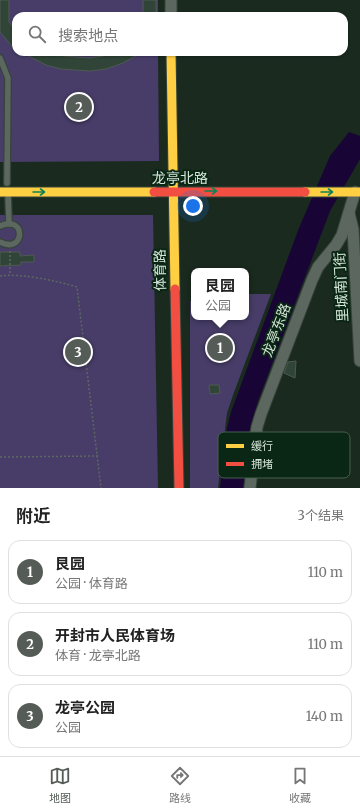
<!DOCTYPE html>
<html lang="zh">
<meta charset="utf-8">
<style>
body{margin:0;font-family:Merriweather,"Noto Sans SC",serif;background:#f6f6f6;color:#222}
.you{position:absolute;left:193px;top:206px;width:14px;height:14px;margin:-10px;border:3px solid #fff;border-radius:50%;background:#1a73e8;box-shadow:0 0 0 6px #1a73e833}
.badge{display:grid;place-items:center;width:26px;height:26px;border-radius:50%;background:#555c57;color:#fff;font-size:13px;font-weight:700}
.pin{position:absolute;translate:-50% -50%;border:2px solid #fff;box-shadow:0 1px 4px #0006}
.popup{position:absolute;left:191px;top:268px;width:58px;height:52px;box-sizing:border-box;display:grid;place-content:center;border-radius:8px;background:#fff;filter:drop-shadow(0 1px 3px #0005);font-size:13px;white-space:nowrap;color:#767676}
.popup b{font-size:15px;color:#222}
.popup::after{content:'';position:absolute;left:50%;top:100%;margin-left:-8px;border:8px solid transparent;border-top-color:#fff}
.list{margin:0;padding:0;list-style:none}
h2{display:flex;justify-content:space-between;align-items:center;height:52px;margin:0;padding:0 16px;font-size:17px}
h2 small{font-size:13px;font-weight:400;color:#767676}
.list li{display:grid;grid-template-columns:26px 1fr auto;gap:12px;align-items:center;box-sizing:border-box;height:64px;margin:0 8px 8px;padding:0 8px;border:1px solid #e0e0e0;border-radius:12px}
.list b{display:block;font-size:15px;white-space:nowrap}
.list p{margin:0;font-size:13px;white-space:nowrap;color:#767676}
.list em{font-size:13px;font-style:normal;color:#767676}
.icon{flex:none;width:22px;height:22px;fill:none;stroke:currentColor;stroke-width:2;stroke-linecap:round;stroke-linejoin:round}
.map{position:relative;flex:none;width:360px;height:488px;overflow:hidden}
.search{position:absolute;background:#fff;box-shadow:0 1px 3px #0004;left:12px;right:12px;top:12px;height:44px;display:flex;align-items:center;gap:10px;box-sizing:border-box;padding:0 14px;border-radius:12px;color:#767676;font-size:15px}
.sheet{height:268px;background:#fff}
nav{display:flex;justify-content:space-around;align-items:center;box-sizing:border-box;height:56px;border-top:1px solid #e0e0e0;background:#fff;font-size:11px;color:#767676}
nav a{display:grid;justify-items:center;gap:2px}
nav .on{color:#555c57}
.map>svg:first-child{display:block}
.green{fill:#473d68}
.water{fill:#180435}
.building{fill:#304437;stroke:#4e5a51}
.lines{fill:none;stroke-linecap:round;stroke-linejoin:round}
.lane-casing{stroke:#37443b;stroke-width:8}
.street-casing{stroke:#37443b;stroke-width:13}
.slow-casing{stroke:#37443b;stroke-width:11}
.jam-casing{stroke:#37443b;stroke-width:11}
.path{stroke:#5d6860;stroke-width:1.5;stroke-dasharray:2 2;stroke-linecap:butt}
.lane{stroke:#5c6760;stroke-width:5.5}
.street{stroke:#5c6760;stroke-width:11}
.slow{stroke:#ffcf43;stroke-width:9}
.jam{stroke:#f24e42;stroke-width:9}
.oneway{stroke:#108356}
.labels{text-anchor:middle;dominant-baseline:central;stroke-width:4;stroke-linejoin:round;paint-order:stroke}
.street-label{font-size:14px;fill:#d5e5d9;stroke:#0a2614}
.key{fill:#0a2614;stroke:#475f4f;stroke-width:1}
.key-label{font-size:11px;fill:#d5e5d9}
</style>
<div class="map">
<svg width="360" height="488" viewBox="0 0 360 488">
<rect width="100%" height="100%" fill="#1a2a1f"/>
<!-- green -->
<g class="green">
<polygon points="0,0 158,0 158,16 16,16 16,52 158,52 159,161 0,162"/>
<polygon points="0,215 153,215 158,488 0,488"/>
<polygon points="246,294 271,294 233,395 227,413 218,488 190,488 190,301 194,301 194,317 246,317"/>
</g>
<!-- water -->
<polygon class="water" points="349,132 360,136 360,159 330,211 258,401 249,432 243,488 220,488 227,428 231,412 299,228 330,156"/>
<!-- building -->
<g class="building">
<polygon points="0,0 9,0 9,22 16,32 16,51 0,32"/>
<rect x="143" y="0" width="13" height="16"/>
<polygon points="21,52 49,52 64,56 89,58 103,56 117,52 143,52 123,63 106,69 90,71 61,69 46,65"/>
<polygon points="0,252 20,252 20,256 34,255 34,262 21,262 21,265 0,266"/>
<polygon points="296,361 295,378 284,373 288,362"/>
<polygon points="209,385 219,385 220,393 210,394"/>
</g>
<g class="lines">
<!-- lane casing -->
<g class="lane-casing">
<g id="lane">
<polyline points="0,58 8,78 7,183"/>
<polyline points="8,193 9,224"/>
<path d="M0,226C27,214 25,255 0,242"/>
</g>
</g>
<!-- street casing -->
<g class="street-casing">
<g id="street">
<polyline points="171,0 171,16"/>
<polyline points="349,213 353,229 360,361"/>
<polyline points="250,488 257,427 261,414 312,280 318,267 336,245 342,235 355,192"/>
</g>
</g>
<!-- slow casing -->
<g class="slow-casing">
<g id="slow">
<polyline points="171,52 175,289"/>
<polyline points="0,192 154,192"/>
<polyline points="305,192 360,192"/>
</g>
</g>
<!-- jam casing -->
<g class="jam-casing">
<g id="jam">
<polyline points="154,192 305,192"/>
<polyline points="175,289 179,488"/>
</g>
</g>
<!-- path -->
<g class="path">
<polyline points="10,251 10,275"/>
<path d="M0,276C20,273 58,281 77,287L101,488"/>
<polyline points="0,457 98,456"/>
</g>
<!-- lane -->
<use href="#lane" class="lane"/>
<!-- street -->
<use href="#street" class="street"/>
<!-- slow -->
<use href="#slow" class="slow"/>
<!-- jam -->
<use href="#jam" class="jam"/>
</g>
<!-- one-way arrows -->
<defs><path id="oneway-shaft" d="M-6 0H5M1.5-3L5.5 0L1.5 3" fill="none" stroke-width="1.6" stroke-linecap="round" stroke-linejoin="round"/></defs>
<g class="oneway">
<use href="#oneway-shaft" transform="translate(211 191)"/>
<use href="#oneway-shaft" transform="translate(39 192)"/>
<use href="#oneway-shaft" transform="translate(327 192)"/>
</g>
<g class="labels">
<!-- street labels -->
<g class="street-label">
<text x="180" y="178">龙亭北路</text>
<text transform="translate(160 270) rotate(-91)">体育路</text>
<text transform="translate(341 287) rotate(-93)">里城南门街</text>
<text transform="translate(276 330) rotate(-69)">龙亭东路</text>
</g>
</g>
<!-- legend -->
<rect x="218" y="432" width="132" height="46" rx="6" class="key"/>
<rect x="226" y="444" width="18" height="4" fill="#ffcf43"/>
<rect x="226" y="462" width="18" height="4" fill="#f24e42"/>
<g class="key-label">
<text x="251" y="450">缓行</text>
<text x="251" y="468">拥堵</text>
</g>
</svg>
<div class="you"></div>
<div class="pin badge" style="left:220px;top:348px">1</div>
<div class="popup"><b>艮园</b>公园</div>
<div class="pin badge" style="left:79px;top:107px">2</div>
<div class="pin badge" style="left:78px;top:352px">3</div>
<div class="search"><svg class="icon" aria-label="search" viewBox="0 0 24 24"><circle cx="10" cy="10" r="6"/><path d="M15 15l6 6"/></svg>搜索地点</div>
</div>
<section class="sheet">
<h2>附近<small>3个结果</small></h2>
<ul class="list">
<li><span class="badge">1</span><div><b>艮园</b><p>公园 · 体育路</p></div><em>110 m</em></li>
<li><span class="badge">2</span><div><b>开封市人民体育场</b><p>体育 · 龙亭北路</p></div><em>110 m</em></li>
<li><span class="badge">3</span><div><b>龙亭公园</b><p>公园</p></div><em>140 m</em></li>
</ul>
</section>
<nav>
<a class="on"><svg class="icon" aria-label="map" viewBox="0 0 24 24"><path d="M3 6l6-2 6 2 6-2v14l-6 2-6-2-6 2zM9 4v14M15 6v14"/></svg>地图</a>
<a><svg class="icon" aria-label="directions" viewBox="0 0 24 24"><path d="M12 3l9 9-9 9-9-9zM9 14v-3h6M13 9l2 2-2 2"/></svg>路线</a>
<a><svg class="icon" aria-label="saved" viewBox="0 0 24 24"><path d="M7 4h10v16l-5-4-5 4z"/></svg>收藏</a>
</nav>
